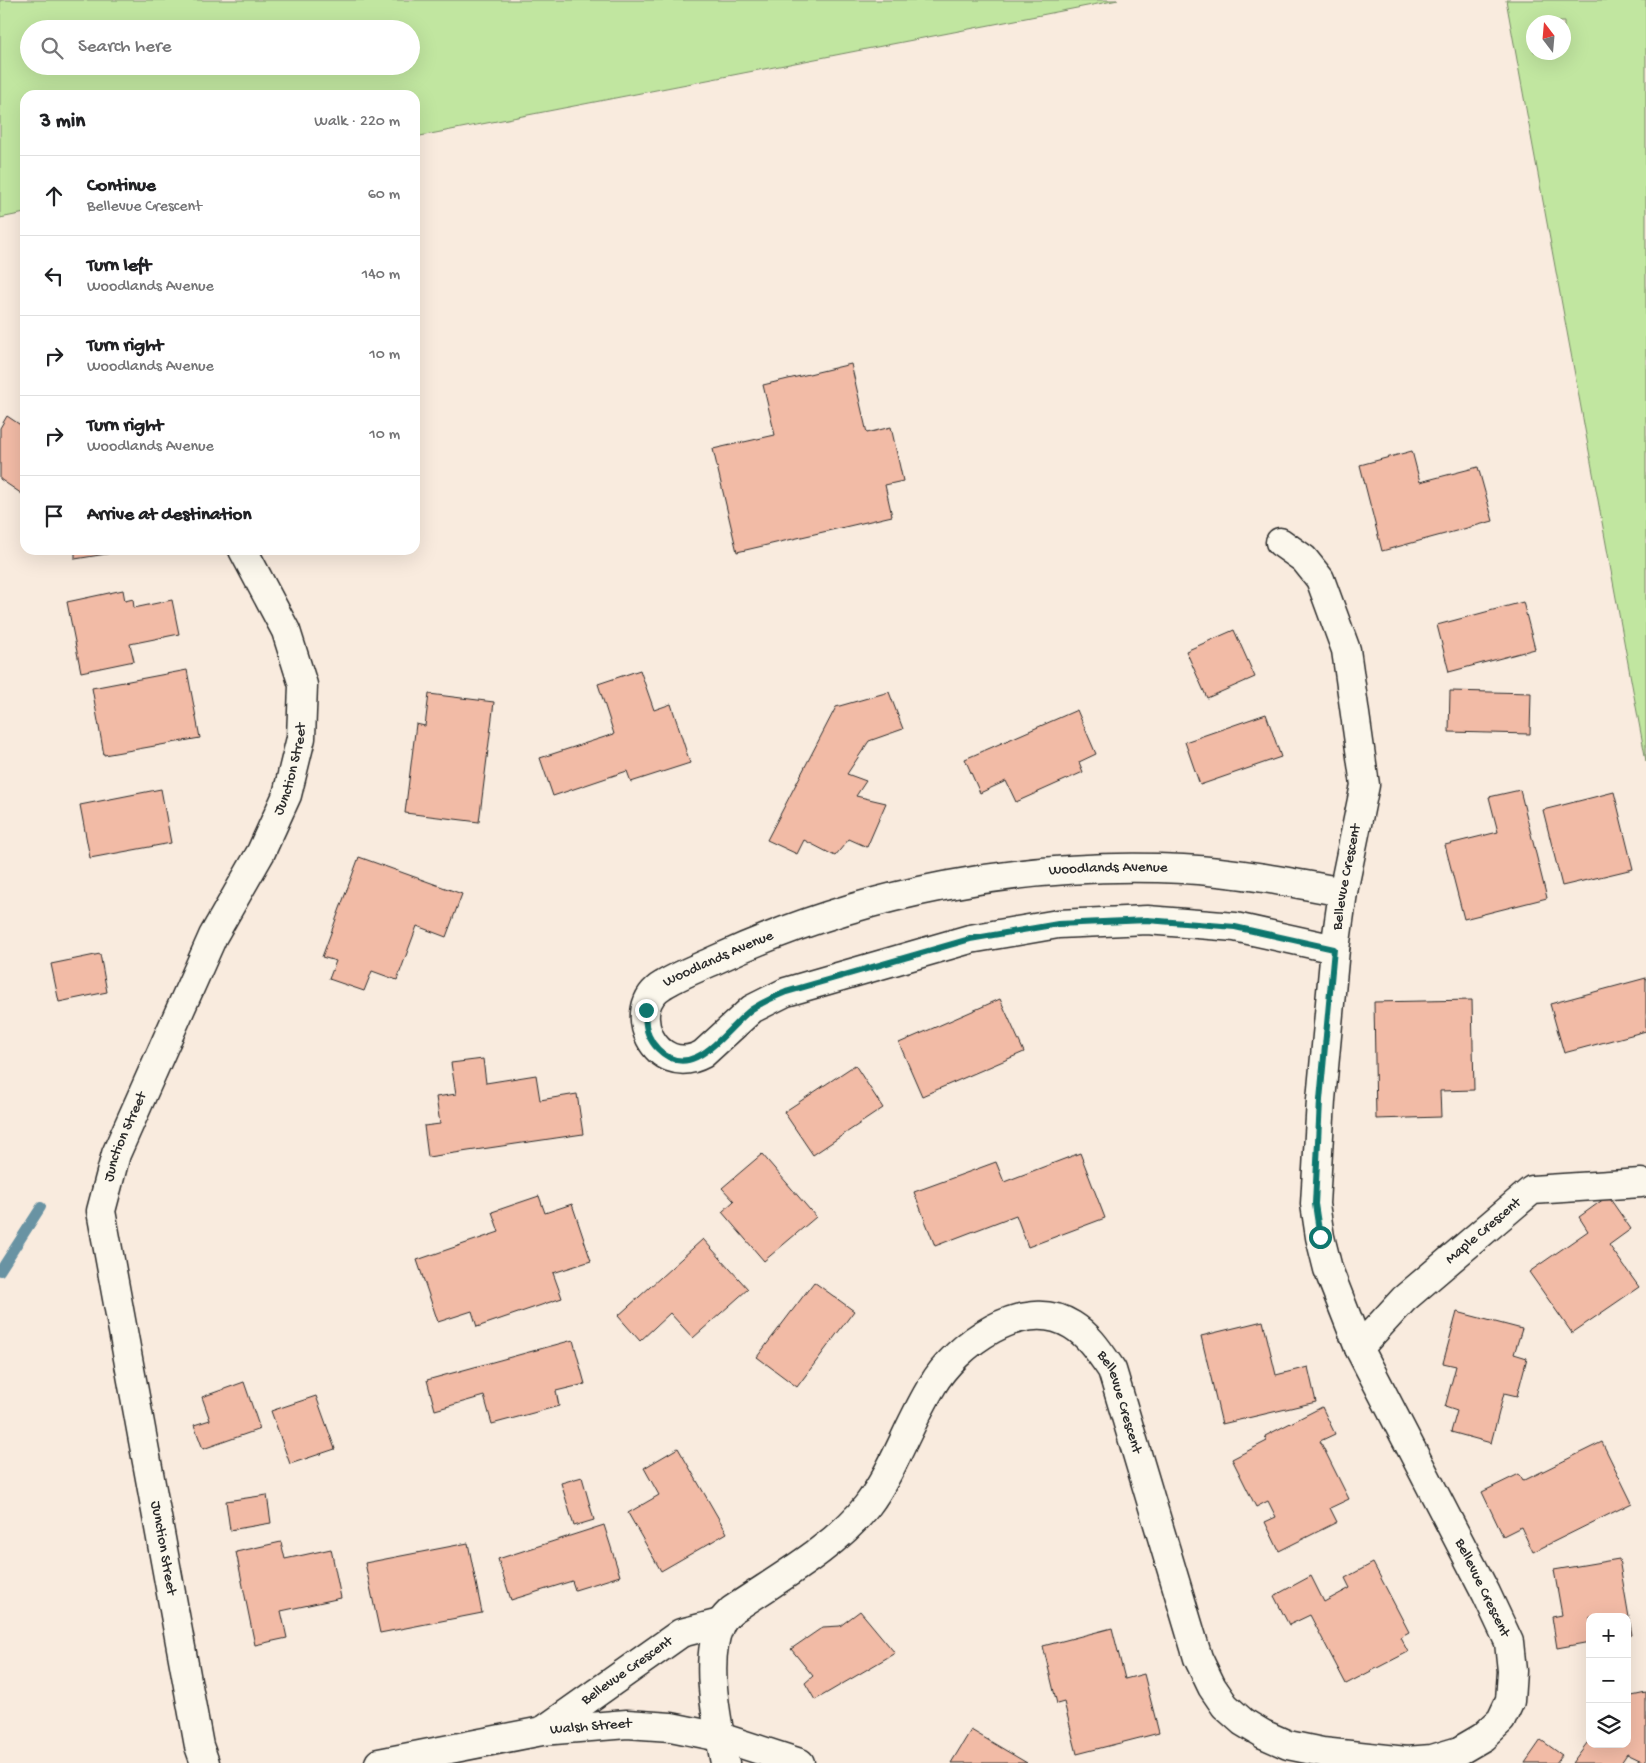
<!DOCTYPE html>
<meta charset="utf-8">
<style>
body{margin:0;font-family:"Gochi Hand",sans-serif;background:#f2f2f2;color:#202124}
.controls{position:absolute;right:15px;bottom:15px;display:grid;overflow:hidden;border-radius:10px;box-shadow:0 5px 20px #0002}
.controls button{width:45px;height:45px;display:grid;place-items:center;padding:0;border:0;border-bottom:1px solid #e0e0e0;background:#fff;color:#202124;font:25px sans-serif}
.compass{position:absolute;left:1526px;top:15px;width:45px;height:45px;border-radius:50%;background:#fff;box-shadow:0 5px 20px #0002;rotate:344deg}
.stop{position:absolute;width:15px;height:15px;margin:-11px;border:4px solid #0f766e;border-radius:50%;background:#fff}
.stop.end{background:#0f766e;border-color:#fff;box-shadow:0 1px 5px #0008}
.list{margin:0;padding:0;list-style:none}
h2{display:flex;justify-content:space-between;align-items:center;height:65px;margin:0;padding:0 20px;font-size:21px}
h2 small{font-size:16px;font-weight:400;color:#757577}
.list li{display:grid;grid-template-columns:32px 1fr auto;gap:15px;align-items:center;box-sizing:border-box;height:80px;padding:0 20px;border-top:1px solid #e0e0e0}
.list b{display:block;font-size:19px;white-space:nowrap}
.list p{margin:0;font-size:16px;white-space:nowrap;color:#757577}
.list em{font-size:16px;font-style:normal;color:#757577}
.icon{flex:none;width:28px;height:28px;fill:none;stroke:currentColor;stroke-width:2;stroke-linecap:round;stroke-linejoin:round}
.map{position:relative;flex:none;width:1646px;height:1763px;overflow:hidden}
.search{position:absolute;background:#fff;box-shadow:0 5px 20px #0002;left:20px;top:20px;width:400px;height:55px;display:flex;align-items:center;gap:12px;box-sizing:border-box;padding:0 18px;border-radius:28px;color:#757577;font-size:19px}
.panel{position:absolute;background:#fff;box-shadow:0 5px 20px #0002;left:20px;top:90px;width:400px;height:465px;border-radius:15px}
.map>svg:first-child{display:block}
.green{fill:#c1e6a0;stroke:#768866;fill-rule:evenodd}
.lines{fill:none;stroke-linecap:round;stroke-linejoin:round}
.stream{stroke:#6993a3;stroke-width:10}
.building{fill:#f2bba6;stroke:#2b2b2b}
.minor-casing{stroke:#2b2b2b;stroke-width:31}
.minor{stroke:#fbf7ec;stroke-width:28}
.route{stroke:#0f766e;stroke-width:6}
.labels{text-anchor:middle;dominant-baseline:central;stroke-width:4.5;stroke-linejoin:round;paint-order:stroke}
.street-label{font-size:15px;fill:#2b2b2b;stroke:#fbf7ec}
</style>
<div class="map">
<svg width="1646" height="1763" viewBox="0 0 1646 1763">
<rect width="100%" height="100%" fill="#f9ebde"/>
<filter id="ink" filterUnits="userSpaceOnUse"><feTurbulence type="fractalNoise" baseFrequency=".02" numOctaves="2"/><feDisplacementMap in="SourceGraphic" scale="10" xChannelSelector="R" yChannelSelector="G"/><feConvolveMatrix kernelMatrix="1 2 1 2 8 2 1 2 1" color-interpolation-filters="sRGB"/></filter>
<g filter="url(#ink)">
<!-- green -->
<g class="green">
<path d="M0,0H1118L415,137V95H25V213L0,218ZM29,29H411V66H29Z"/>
<path d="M1506,0H1646V761ZM1564,22V52H1534V22Z"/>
</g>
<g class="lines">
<!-- stream -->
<polyline class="stream" points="0,1271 41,1207"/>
</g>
<!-- building -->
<g class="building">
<polygon points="851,364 867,433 891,427 903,481 885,485 892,516 737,552 713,449 775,435 763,385"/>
<polygon points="7,416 25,428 25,496 0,479 0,428"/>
<polygon points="1412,451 1420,482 1478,467 1493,521 1382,551 1360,465"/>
<polygon points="75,550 131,550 75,559"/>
<polygon points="123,590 125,601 133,599 134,608 172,600 179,634 130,644 134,661 81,672 67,602"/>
<polygon points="1523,602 1535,649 1449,672 1437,625"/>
<polygon points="1234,630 1255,677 1207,698 1186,651"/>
<polygon points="187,670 200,738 104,755 92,688"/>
<polygon points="640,670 654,710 671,704 690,763 631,782 627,771 553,796 540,758 614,734 598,684"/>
<polygon points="1450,691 1531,693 1530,734 1449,732"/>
<polygon points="889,692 903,729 869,741 847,774 866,781 856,796 886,803 867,847 849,839 835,856 804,840 797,854 767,840 836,707"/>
<polygon points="429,694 494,702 479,822 405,813 416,724 425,726"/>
<polygon points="1077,710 1096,754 1079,762 1083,772 1016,802 1006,781 980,793 965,759"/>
<polygon points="1266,714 1281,757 1200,785 1185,742"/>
<polygon points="161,789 171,843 90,858 80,805"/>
<polygon points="1520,790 1547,898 1464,919 1445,845 1498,832 1489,797"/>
<polygon points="1614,792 1633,869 1562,886 1543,810"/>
<polygon points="359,857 462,894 446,937 417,926 397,980 372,971 364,991 329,979 336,961 322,957"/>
<polygon points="100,954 107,992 59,1002 51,964"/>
<polygon points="1646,978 1646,1031 1564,1053 1550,1004"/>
<polygon points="1000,999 1024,1052 922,1096 899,1043"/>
<polygon points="1472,1000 1474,1090 1440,1091 1441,1117 1376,1119 1374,1002"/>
<polygon points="483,1059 486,1083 536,1075 540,1100 577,1094 583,1134 428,1157 424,1126 440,1124 436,1097 456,1094 451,1063"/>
<polygon points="855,1065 883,1108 813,1155 784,1112"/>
<polygon points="1080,1153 1105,1218 1028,1247 1016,1215 935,1246 914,1192 996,1162 1004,1182"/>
<polygon points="762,1154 816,1217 764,1261 722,1212 734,1201 722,1188"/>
<polygon points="539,1196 545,1213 572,1204 591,1261 553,1273 562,1298 477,1327 472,1311 438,1322 417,1260 499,1232 492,1212"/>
<polygon points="1608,1196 1631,1229 1609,1245 1639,1287 1572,1333 1529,1272 1588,1231 1579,1217"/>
<polygon points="703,1239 748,1289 693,1338 670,1313 640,1341 618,1316"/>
<polygon points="814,1282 854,1311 797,1387 757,1357"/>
<polygon points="1457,1312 1522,1329 1514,1354 1527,1358 1517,1396 1504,1393 1491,1443 1451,1432 1457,1411 1445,1407 1456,1366 1443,1363"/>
<polygon points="1263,1321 1276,1375 1308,1367 1316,1402 1222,1424 1201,1336"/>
<polygon points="573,1340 585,1384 556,1391 559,1406 492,1424 484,1396 435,1410 427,1380"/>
<polygon points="244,1382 260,1429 203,1449 194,1425 210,1420 202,1397"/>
<polygon points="316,1396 335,1449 290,1464 271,1411"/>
<polygon points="1322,1407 1335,1434 1320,1441 1349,1499 1330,1508 1337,1522 1279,1551 1265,1522 1276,1517 1268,1501 1256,1507 1232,1459 1267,1441 1265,1436"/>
<polygon points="1602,1442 1632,1503 1533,1552 1521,1527 1503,1536 1482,1492 1519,1474 1523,1481"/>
<polygon points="678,1448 727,1533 661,1571 628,1513 659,1495 644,1468"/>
<polygon points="582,1477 594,1520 574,1526 561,1483"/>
<polygon points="267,1495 271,1523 230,1530 226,1501"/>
<polygon points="604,1525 620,1576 575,1590 572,1581 511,1600 498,1559"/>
<polygon points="281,1542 285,1559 331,1549 341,1598 281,1611 287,1638 255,1645 236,1552"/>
<polygon points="468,1543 482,1613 380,1633 365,1563"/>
<polygon points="1619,1559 1632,1635 1627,1636 1627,1617 1590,1617 1590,1642 1557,1648 1552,1617 1562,1615 1554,1570"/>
<polygon points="1373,1563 1409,1632 1400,1637 1408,1652 1346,1684 1310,1615 1289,1625 1274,1596 1311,1576 1324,1602 1350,1588 1345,1578"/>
<polygon points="860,1611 895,1653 815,1700 805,1683 813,1676 791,1649 823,1627 840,1626"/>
<polygon points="1112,1628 1125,1679 1144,1674 1159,1733 1077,1754 1064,1702 1057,1704 1043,1646"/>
<polygon points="1646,1693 1646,1763 1627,1754 1621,1763 1572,1763 1590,1739 1590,1744 1627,1744 1627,1697"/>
<polygon points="971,1730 1027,1763 951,1763"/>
<polygon points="1541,1740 1562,1755 1556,1763 1525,1763"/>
</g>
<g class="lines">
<!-- minor casing -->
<g class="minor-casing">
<g id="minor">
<path id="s1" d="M1335,949L1235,927L1147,920L1058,924L970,939L786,992L752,1009L703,1054C655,1080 623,1008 663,985C679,975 698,968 715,960C861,892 1023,861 1183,869C1237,872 1290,882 1343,892"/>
<path id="s2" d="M1359,1348L1404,1299L1532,1190L1641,1183"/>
<path id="s3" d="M544,1730L681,1633L720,1623"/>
<path id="s4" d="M205,1763L199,1746L101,1211L116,1154L213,936L261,852L287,795L301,738L303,685L286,631L243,550"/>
<path id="s5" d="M379,1763L542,1731L627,1724L671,1727L720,1737L800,1763"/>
<path id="s6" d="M725,1763C718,1725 703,1661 720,1625C722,1619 728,1614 732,1610C777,1579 833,1549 867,1506C893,1472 909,1423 932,1386C956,1345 1023,1295 1072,1325C1090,1336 1100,1353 1112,1370L1198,1658L1212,1687L1225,1706L1243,1722L1263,1734L1288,1745L1322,1752L1406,1761L1432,1759L1459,1751L1483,1737L1501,1720L1510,1701L1512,1671L1509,1642L1486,1593L1359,1348L1328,1269L1320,1237L1315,1204L1321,1100L1335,949L1343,892L1365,785L1346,650L1320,579L1304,559L1280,542"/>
</g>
</g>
<!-- minor -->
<use href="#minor" class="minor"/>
</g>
</g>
<g class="lines" filter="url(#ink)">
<!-- route -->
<path class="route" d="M646,1010C644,1025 647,1038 658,1049C693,1085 726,1028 752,1009C763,1002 774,997 786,992L970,939L1058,924L1147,920L1235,927L1334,949L1320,1100L1315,1204L1320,1237"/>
</g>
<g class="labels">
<!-- street labels -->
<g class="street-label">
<text stroke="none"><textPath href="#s4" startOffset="1045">Junction Street</textPath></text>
<text stroke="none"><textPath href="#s1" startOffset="1252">Woodlands Avenue</textPath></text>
<text stroke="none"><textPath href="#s6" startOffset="2242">Bellevue Crescent</textPath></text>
<text stroke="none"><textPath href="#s1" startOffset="849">Woodlands Avenue</textPath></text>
<text stroke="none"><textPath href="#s4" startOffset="640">Junction Street</textPath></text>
<text stroke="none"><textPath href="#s2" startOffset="171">Maple Crescent</textPath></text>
<text stroke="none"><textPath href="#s6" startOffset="728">Bellevue Crescent</textPath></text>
<text transform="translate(163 1548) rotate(80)">Junction Street</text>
<text transform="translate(1482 1588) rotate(64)">Bellevue Crescent</text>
<text stroke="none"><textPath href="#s3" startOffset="102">Bellevue Crescent</textPath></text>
<text stroke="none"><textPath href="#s5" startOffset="215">Walsh Street</textPath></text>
</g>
</g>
</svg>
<div class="controls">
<button>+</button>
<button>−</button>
<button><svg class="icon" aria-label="layers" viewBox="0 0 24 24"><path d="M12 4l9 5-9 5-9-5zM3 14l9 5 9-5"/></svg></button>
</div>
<svg class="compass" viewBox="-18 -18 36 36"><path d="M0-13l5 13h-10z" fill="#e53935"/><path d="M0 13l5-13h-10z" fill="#757577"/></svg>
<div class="stop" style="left:1320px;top:1237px"></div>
<div class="stop end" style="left:646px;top:1010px"></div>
<div class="search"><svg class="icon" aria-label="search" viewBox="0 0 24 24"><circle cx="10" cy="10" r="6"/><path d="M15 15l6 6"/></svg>Search here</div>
<section class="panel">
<h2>3 min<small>Walk · 220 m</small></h2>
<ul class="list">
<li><svg class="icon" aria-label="ahead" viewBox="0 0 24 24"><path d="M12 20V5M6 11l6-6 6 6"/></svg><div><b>Continue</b><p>Bellevue Crescent</p></div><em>60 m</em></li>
<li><svg class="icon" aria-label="left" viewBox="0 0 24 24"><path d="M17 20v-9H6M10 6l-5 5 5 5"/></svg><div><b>Turn left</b><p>Woodlands Avenue</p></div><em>140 m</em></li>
<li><svg class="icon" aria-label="right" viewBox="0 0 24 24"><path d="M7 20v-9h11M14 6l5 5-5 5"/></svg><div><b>Turn right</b><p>Woodlands Avenue</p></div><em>10 m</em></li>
<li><svg class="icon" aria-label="right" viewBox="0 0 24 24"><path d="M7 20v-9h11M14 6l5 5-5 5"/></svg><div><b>Turn right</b><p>Woodlands Avenue</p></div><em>10 m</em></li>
<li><svg class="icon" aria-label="arrive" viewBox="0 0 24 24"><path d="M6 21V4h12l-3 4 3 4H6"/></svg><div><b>Arrive at destination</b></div></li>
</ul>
</section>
</div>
